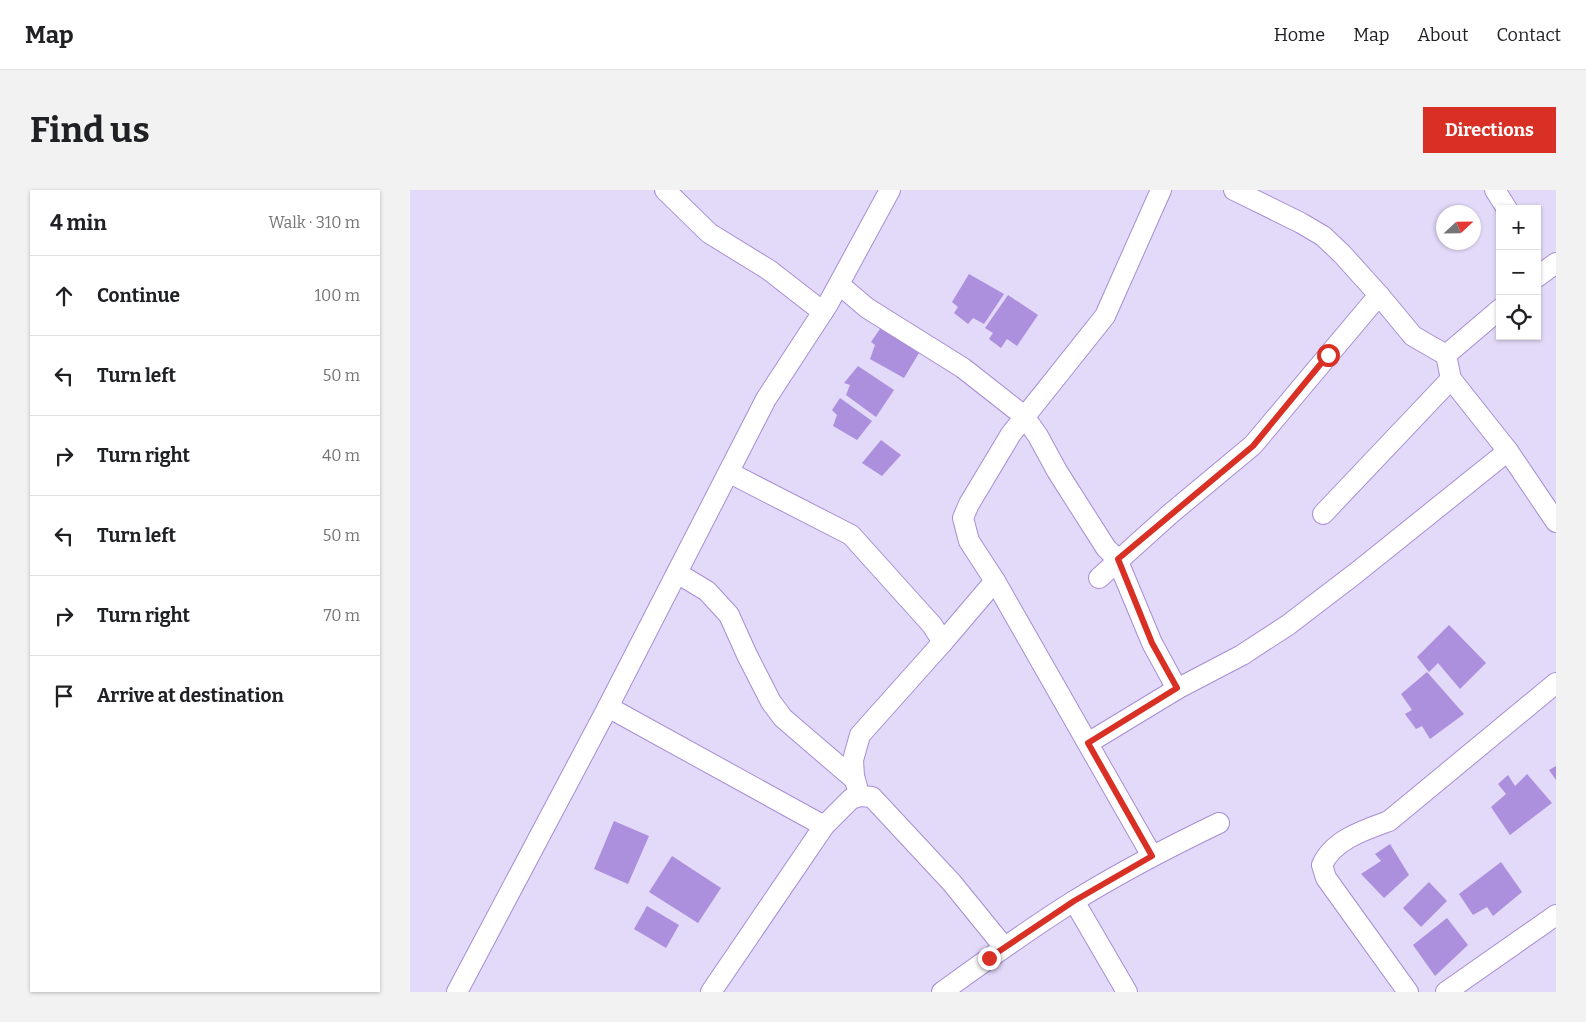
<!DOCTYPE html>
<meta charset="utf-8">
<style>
body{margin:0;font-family:Bitter,serif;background:#f2f2f2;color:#202124}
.controls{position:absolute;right:15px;top:15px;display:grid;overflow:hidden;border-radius:0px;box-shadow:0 1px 4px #0004}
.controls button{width:45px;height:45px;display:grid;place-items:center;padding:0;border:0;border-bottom:1px solid #e0e0e0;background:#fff;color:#202124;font:25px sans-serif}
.compass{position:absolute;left:1026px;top:15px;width:45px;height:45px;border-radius:50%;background:#fff;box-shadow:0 1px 4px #0004;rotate:68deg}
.stop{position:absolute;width:15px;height:15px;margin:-11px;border:4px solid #d93025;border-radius:50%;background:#fff}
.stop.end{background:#d93025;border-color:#fff;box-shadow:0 1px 5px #0008}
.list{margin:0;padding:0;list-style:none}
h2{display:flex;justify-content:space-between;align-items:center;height:65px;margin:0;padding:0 20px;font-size:21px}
h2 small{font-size:16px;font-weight:400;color:#757577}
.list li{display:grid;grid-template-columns:32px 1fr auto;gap:15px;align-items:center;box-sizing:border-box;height:80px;padding:0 20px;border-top:1px solid #e0e0e0}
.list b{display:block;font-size:19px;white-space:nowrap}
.list em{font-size:16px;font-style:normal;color:#757577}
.icon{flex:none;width:28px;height:28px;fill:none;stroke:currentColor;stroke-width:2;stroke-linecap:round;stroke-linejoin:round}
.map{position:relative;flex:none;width:1146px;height:802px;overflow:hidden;border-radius:0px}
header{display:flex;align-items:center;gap:30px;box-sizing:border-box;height:70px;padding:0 25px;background:#fff;border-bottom:1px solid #e0e0e0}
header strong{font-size:24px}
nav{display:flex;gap:28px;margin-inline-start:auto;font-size:18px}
.intro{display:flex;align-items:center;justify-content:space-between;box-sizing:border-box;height:120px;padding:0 30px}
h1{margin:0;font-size:35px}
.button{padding:12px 22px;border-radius:0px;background:#d93025;color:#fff;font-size:18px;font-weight:700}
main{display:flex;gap:30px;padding:0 30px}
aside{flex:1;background:#fff;border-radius:0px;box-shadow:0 1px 4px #0004}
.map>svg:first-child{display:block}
.building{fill:#ac8fdd}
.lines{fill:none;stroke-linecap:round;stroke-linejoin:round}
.minor-casing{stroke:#a88dd5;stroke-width:22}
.minor{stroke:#fff;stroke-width:20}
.route{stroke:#d93025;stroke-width:6}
</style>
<header>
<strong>Map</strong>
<nav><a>Home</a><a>Map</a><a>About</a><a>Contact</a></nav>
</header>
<div class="intro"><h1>Find us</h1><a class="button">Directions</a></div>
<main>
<aside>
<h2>4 min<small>Walk · 310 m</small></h2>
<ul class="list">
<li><svg class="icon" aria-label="ahead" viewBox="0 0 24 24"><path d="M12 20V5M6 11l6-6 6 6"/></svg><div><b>Continue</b></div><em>100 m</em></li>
<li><svg class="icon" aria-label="left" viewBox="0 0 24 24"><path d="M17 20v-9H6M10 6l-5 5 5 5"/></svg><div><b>Turn left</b></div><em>50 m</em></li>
<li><svg class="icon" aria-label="right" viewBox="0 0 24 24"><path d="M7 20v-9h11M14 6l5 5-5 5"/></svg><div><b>Turn right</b></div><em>40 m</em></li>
<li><svg class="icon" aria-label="left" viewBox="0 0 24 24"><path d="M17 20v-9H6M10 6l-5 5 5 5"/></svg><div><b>Turn left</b></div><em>50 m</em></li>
<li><svg class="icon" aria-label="right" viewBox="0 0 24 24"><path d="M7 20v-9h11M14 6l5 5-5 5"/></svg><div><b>Turn right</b></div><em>70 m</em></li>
<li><svg class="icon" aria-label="arrive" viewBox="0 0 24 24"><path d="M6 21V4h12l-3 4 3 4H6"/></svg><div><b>Arrive at destination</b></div></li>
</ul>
</aside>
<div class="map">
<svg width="1146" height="802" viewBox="0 0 1146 802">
<rect width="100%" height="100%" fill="#e3d9f8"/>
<!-- building -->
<g class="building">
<polygon points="559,84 594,104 574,134 563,128 558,134 544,123 548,117 542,112"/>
<polygon points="598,105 628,125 607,156 597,149 591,158 579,149 583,143 575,138"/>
<polygon points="472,136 509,163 494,188 460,169 465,155 461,152"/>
<polygon points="448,176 484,200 466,227 436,205 440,195 434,193"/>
<polygon points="430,208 462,231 447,250 423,236 427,225 422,220"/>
<polygon points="471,250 491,265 472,286 452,273"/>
<polygon points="1039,435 1076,473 1050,499 1028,473 1019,482 1007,467"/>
<polygon points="1017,482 1054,524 1020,549 1012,536 1006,539 995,524 1002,520 991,504"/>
<polygon points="1146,576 1146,590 1139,580"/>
<polygon points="1117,584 1142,613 1100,645 1081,617 1096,604 1088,594 1098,585 1105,596"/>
<polygon points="204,631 239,646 218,694 184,679"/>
<polygon points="980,654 999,685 974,708 951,684 971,671 965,664"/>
<polygon points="262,666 311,698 288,733 239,702"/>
<polygon points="1091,672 1112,702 1083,726 1077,717 1063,725 1049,704"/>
<polygon points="1019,692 1037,711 1011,737 993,718"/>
<polygon points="237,716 269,735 256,758 224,739"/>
<polygon points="1037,728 1058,755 1025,786 1003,755"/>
</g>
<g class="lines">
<!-- minor casing -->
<g class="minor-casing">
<g id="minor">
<polyline points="255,0 299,43 359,80 413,122"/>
<polyline points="824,0 891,33 913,46 932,64 969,105 1003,146 1036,165 1041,189 1098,261 1146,332"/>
<polyline points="1085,0 1097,19"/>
<polyline points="1127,87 1146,73"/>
<polyline points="430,95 457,118 553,178 614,226 628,246 647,281 696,358 707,369 742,453 767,499"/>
<polyline points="1036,165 1090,119"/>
<polyline points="320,283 441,345 522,435 533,452 585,391"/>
<polyline points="913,324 1041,189"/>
<polyline points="267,383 297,401 319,425 337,465 361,512 373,528 444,589"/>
<polyline points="689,388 759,325 843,255 969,105"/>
<polyline points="198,517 414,636"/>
<polyline points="678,553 767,499 832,465 878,435 946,383 1098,261"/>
<polyline points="447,597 444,586 443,570 450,545 533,452"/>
<polyline points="742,666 585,391 559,351 553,328 559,314 601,244 695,126 751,0"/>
<polyline points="664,711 717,802"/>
<polyline points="47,802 198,517 356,209 418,114 480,0"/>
<polyline points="301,802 414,636 441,609 450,606 462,607 542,693 594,757"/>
<path d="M532,802C575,771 619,739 664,711C711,682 759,657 809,633"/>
<path d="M998,802L916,688L912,675C923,650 954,640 979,631L1146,493"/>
<polyline points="1036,802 1146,725"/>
</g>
</g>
<!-- minor -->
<use href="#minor" class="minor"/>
</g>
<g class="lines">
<!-- route -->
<polyline class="route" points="579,768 664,711 742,666 678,553 767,498 742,453 708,369 843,256 918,165"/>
</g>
</svg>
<div class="controls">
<button>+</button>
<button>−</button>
<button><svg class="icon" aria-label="locate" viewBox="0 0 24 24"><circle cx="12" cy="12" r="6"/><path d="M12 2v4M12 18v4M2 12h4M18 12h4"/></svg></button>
</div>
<svg class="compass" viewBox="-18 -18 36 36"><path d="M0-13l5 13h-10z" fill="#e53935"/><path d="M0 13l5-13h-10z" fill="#757577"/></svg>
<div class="stop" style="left:918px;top:165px"></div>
<div class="stop end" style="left:579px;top:768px"></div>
</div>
</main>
